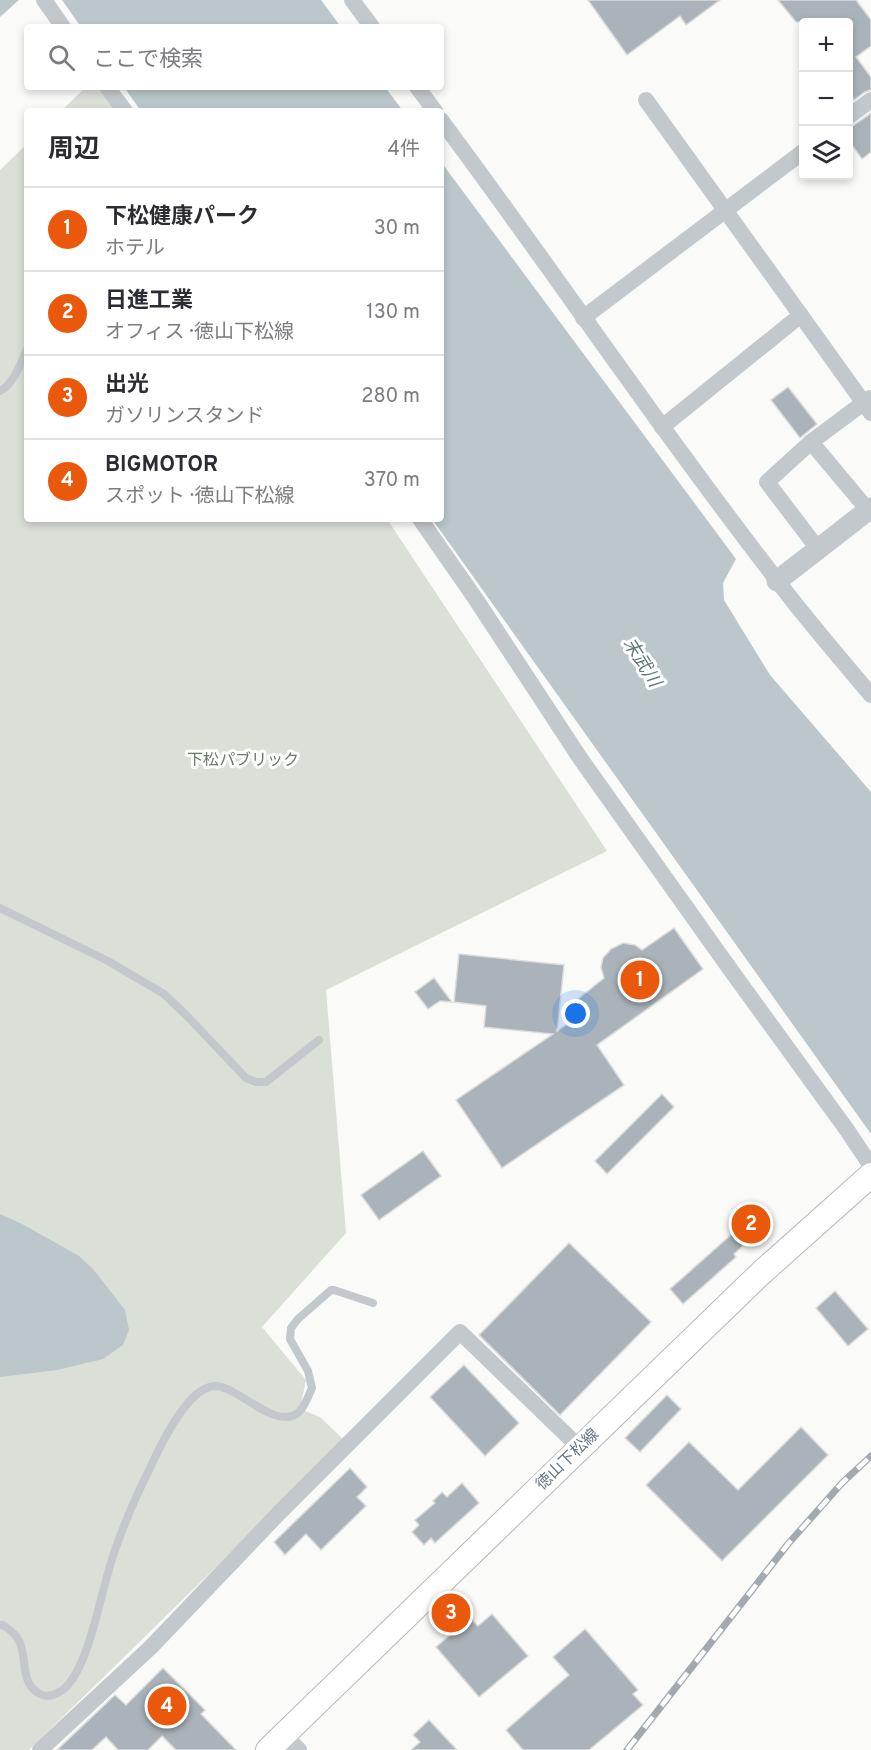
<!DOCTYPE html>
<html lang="ja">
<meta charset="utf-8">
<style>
body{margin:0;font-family:Overpass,"Noto Sans JP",sans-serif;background:#f7f7f7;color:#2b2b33}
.controls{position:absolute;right:18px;top:18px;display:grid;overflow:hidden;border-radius:6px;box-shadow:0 3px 9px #0003}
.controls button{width:54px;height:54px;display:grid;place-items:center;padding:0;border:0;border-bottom:2px solid #e1e1e2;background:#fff;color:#2b2b33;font:30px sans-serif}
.you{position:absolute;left:576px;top:1014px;width:21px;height:21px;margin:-15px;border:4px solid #fff;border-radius:50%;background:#1a73e8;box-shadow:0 0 0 9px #1a73e833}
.badge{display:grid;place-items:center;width:39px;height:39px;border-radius:50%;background:#ea580c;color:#fff;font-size:20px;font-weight:700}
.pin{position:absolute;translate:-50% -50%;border:3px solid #fff;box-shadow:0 2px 6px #0006}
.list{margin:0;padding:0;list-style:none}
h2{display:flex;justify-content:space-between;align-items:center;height:78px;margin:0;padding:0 24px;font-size:26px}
h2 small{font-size:20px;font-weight:400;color:#7c7c81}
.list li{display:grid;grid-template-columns:39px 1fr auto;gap:18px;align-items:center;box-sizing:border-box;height:84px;padding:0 24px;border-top:2px solid #e1e1e2}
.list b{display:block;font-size:22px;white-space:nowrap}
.list p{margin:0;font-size:20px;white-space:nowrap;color:#7c7c81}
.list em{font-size:20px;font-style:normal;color:#7c7c81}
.icon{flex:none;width:33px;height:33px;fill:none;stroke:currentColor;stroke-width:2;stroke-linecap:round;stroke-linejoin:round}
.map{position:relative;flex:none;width:871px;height:1750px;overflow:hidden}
.search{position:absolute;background:#fff;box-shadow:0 3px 9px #0003;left:24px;top:24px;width:420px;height:66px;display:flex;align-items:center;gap:15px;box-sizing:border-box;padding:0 21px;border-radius:6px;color:#7c7c81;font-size:22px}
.panel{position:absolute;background:#fff;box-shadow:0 3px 9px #0003;left:24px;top:108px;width:420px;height:414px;border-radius:6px}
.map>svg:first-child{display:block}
.green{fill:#dadfd7}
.water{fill:#bbc7cb}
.building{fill:#aab3b9;stroke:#dcdcda;stroke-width:1.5}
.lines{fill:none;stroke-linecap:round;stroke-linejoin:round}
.secondary-casing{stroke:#b3babf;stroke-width:26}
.service{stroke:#c3c8cc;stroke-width:8}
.minor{stroke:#c3c8cc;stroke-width:16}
.tertiary{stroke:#c3c8cc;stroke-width:21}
.secondary{stroke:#fff;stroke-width:24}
.rail-casing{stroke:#a2aab0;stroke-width:7}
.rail{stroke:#fff;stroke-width:4.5;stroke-dasharray:14;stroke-linecap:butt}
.labels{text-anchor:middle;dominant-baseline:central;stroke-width:6;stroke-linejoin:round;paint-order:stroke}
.park-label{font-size:16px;fill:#687a64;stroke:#fff}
.street-label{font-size:16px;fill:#657683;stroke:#fff}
.water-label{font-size:18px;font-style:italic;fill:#60757c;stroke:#fff}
</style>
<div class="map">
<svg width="871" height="1750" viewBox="0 0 871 1750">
<rect width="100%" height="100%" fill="#fafaf8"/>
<!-- green -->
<g class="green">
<polygon points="86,87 99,87 115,111 61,111"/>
<polygon points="27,144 27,519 387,519 607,851 326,990 346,1233 262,1327 306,1380 300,1409 320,1417 345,1441 29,1750 0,1750 0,170"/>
</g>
<!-- water -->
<g class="water">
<polygon points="0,0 19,0 0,17"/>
<polygon points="62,0 321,0 341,27 81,27"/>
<polygon points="124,87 385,87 403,111 141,111"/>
<polygon points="441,162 736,559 723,583 724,600 770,675 871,792 871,1134 432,519 441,519"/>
<polygon points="0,1214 22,1224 79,1256 93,1269 125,1310 129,1330 123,1345 103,1359 57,1370 0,1377"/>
</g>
<!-- building -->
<g class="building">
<polygon points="588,0 720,0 686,25 680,16 627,55"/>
<polygon points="778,0 856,0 871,20 871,46 856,57 871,77 871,90 865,92 854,100 849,92 849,22 796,22"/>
<polygon points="871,113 871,152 862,159 849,141 849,127 854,125"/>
<polygon points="788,387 817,424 800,438 771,400"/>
<polygon points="674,928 703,969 597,1045 624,1085 502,1168 456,1100 553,1034 484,1027 486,1006 454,1002 459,954 564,965 557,1031 587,1011 578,999 604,978 601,967 603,958 611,949 623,943 635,945 642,950"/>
<polygon points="434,978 452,1002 440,1001 428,1009 415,992"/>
<polygon points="662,1094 674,1107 607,1174 595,1161"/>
<polygon points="423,1151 441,1176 379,1220 361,1195"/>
<polygon points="758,1204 772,1218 734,1254 736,1257 683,1304 670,1289 733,1233 730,1230"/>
<polygon points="569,1243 651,1322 560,1415 479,1335"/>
<polygon points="835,1291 868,1329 848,1346 816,1308"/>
<polygon points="464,1365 519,1423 485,1456 430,1397"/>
<polygon points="667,1395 681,1409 640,1452 625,1438"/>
<polygon points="801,1427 828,1455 722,1561 646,1485 689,1442 738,1490"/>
<polygon points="350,1468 367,1487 357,1497 366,1506 321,1550 306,1534 285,1555 274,1542"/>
<polygon points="462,1483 479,1503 435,1543 431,1538 424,1545 412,1532 419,1525 415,1520 435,1503 433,1501 442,1492 447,1497"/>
<polygon points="492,1614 528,1656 479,1697 436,1647 470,1618 478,1626"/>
<polygon points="585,1629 638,1690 633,1694 643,1705 589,1750 523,1750 506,1730 569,1675 553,1657"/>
<polygon points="163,1668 205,1710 201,1714 236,1750 176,1750 162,1736 148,1750 118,1750 106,1737 92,1750 57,1750 115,1695 126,1705"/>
<polygon points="429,1720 457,1750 411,1750 420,1742 413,1735"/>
</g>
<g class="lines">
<!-- secondary casing -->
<g class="secondary-casing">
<polyline id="secondary" points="268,1750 760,1274 871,1175"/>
</g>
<!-- service -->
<g class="service">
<path d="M0,391C14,384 21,362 27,349"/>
<polyline points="0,908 108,961 164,994 186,1015 246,1078 256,1082 266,1082 319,1040"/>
<path d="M0,1625H3C9,1629 16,1634 19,1641C28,1658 19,1683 40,1694C50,1699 62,1692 68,1685C91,1658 101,1591 113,1556C123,1526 136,1496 150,1468C159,1449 168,1429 181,1412C189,1401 201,1386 216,1386C239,1387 277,1432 299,1412C305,1406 309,1395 312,1388L308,1371L290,1339L291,1328L298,1319L331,1290H334L373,1303"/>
</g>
<!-- minor -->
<g class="minor">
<polyline points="44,0 63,27"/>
<polyline points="352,0 372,27"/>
<polyline points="107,87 125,111"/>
<polyline points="417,87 435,111"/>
<polyline points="646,100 871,413"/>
<polyline points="848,117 871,100"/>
<path d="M441,120C554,272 660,429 776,579C806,619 839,657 871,695"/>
<polyline points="583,318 804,151"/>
<polyline points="662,427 801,315"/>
<polyline points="811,442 868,510"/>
<polyline points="420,519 475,598 580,758 730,969 847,1130 871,1166"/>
<polyline points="818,549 767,482 811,442 870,398"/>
<polyline points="284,1735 299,1750"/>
<polyline points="40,1750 151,1647 279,1513 460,1332 580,1448"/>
</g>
<!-- tertiary -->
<polyline class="tertiary" points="777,581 871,508"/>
<!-- secondary -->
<use href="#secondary" class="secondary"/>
<!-- rail casing -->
<g class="rail-casing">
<polyline id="rail" points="627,1750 788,1544 842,1483 871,1456"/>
</g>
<!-- rail -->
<use href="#rail" class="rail"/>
</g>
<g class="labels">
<!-- park labels -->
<g class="park-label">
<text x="243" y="761">下松パブリック</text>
</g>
<!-- street labels -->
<g class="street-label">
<text transform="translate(568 1460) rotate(-44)">徳山下松線</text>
</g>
<!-- water labels -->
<g class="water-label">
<text transform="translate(641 663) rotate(58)">末武川</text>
</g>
</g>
</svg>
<div class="controls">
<button>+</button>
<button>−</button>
<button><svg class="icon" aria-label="layers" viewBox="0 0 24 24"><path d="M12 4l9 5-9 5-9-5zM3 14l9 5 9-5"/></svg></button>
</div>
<div class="you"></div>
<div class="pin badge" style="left:640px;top:980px">1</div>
<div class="pin badge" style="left:751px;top:1224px">2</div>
<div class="pin badge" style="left:451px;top:1613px">3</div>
<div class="pin badge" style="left:167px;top:1706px">4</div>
<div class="search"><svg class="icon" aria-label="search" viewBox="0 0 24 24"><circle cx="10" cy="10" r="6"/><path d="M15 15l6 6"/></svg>ここで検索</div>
<section class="panel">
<h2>周辺<small>4件</small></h2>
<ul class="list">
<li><span class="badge">1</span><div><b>下松健康パーク</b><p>ホテル</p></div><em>30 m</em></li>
<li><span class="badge">2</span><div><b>日進工業</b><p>オフィス · 徳山下松線</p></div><em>130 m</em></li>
<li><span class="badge">3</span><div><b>出光</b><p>ガソリンスタンド</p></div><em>280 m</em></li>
<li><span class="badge">4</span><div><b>BIGMOTOR</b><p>スポット · 徳山下松線</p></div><em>370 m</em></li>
</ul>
</section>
</div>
